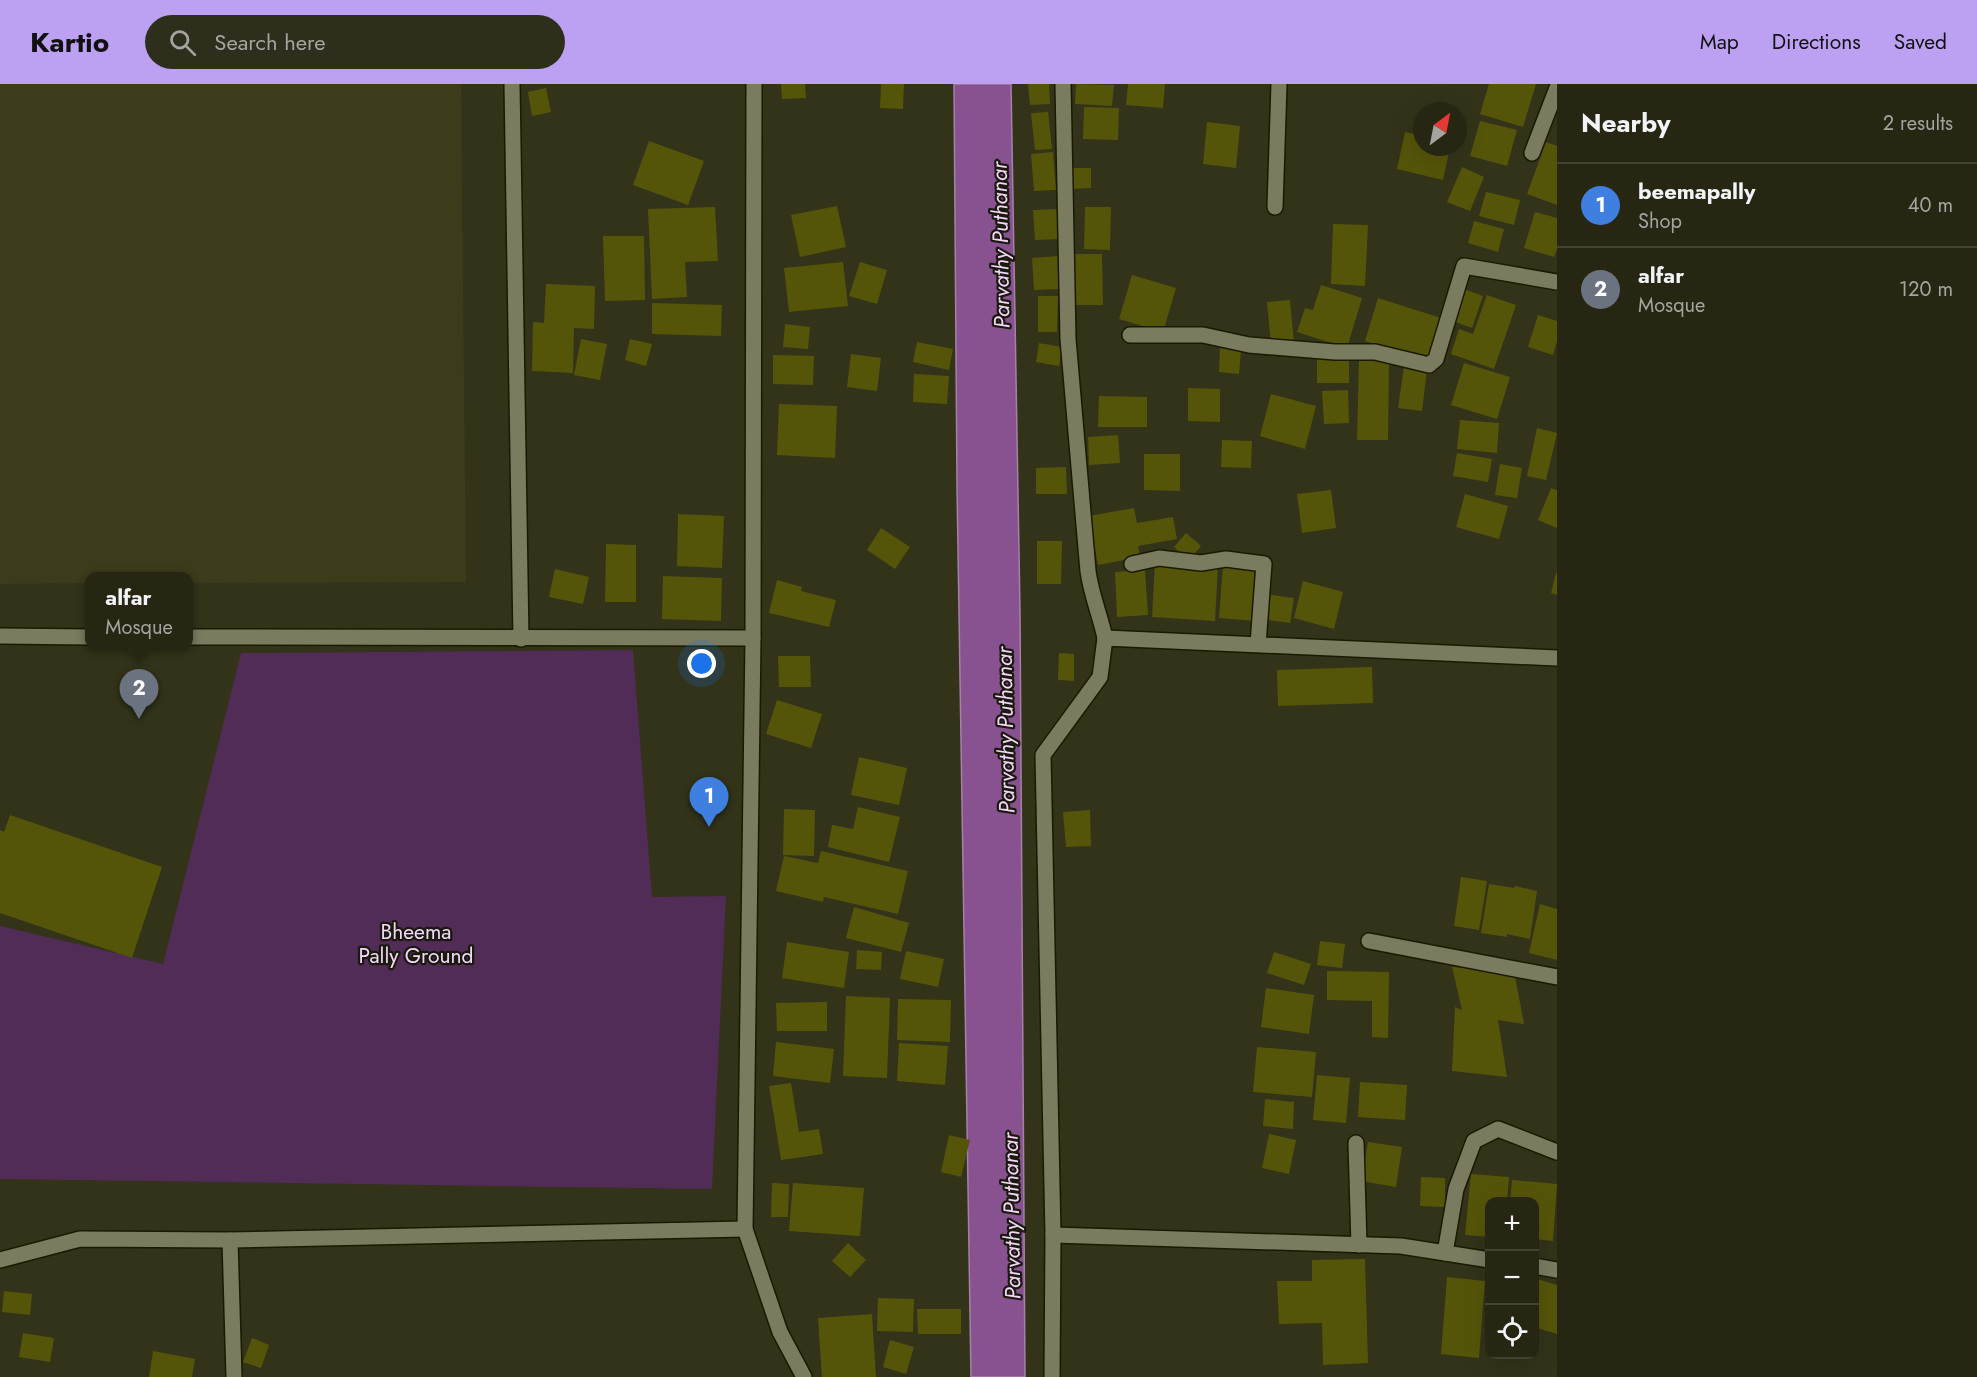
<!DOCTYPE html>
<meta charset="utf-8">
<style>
body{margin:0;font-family:Jost,sans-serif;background:#2e2e1c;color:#f1f3f6}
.controls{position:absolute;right:18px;bottom:18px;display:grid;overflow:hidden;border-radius:12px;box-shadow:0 6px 24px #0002}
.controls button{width:54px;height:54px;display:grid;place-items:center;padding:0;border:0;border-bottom:2px solid #424333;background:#262613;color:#f1f3f6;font:30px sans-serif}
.compass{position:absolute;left:1413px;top:18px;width:54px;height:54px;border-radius:50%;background:#262613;box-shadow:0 6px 24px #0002;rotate:32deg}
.you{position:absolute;left:702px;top:580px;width:21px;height:21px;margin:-15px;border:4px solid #fff;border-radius:50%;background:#1a73e8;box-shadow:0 0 0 9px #1a73e833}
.badge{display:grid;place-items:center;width:39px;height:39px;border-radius:50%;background:#bca0f2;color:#fff;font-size:20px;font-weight:700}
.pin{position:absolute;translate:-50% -50px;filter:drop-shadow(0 2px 3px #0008)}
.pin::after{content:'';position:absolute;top:32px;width:21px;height:18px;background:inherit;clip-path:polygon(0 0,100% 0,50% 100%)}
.popup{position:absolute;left:85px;top:488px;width:108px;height:78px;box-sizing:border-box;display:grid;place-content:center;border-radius:12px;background:#262613;filter:drop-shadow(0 2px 4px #0005);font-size:20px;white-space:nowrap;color:#a4a5a0}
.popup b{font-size:22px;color:#f1f3f6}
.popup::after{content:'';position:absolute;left:50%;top:100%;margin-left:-12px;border:12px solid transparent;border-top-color:#262613}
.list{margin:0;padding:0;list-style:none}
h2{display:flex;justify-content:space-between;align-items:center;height:78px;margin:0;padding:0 24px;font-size:26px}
h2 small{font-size:20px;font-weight:400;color:#a4a5a0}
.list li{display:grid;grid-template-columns:39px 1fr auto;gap:18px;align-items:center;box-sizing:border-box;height:84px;padding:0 24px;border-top:2px solid #424333}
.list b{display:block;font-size:22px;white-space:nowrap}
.list p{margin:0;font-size:20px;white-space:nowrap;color:#a4a5a0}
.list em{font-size:20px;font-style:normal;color:#a4a5a0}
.icon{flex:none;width:33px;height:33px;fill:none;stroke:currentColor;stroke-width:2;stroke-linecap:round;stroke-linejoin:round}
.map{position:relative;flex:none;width:1557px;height:1293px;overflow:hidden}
header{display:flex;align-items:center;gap:36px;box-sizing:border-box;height:84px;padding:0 30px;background:#bca0f2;color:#111}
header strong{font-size:28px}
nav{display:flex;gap:33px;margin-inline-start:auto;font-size:21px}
.search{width:420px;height:54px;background:#2e2e1c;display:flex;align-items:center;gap:15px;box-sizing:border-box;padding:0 21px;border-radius:33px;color:#a4a5a0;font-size:22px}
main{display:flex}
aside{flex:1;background:#262613}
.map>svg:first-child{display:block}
.built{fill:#3c3c1b}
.green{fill:#502c56}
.water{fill:#87528f;stroke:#a681a7;stroke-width:1.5}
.building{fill:#55550a}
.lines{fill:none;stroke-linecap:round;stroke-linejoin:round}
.street-casing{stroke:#1a1a02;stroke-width:18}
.street{stroke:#7a7b5f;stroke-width:15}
.labels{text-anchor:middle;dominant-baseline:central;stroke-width:4.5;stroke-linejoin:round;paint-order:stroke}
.park-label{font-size:21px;fill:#f6d7fa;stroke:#191a0e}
.water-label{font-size:22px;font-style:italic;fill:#f5d6f9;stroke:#191a0e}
</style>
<header>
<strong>Kartio</strong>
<div class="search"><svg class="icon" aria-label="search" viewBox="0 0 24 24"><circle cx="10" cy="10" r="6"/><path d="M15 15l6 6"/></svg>Search here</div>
<nav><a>Map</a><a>Directions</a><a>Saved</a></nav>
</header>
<main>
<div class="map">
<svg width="1557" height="1293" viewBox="0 0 1557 1293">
<rect width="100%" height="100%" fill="#323319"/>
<!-- built -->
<polygon class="built" points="0,0 461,0 466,498 189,499 189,492 90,492 89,499 0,500"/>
<!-- green -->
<polygon class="green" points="633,566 652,813 726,812 712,1105 0,1095 0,842 163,880 241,569"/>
<!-- water -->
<polygon class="water" points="954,0 1011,0 1020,527 1025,1293 971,1293 957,402"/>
<!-- building -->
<g class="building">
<polygon points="781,0 805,0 806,14 782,15"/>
<polygon points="881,0 904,0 903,25 880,24"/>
<polygon points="1028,0 1049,0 1050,20 1030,21"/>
<polygon points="1076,0 1114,1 1112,22 1075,20"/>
<polygon points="1128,0 1165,0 1163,24 1126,21"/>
<polygon points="1489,0 1536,0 1523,43 1480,30"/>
<polygon points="546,4 551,28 532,32 528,8"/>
<polygon points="1084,23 1119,24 1118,56 1083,55"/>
<polygon points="1048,28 1052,65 1035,66 1031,29"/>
<polygon points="1480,37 1517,46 1507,82 1470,72"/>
<polygon points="1207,38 1240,42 1236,84 1203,80"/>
<polygon points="1405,48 1422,52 1422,63 1450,63 1443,96 1397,85"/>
<polygon points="649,57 704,77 688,121 633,101"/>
<polygon points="1546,58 1557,62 1557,121 1527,110"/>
<polygon points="1053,68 1056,106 1034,107 1031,70"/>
<polygon points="1462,83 1484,93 1470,127 1447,118"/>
<polygon points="1069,84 1091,84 1091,104 1069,105"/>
<polygon points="1486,108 1520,116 1514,141 1479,132"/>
<polygon points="837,122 846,163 800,173 791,131"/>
<polygon points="715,123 718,177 685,178 687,213 652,215 648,125"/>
<polygon points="1085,123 1111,123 1110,166 1084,165"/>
<polygon points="1059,125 1061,155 1035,156 1033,126"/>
<polygon points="1535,128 1557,134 1557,165 1554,173 1524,164"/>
<polygon points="1474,137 1504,145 1498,168 1468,159"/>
<polygon points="1333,140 1368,141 1365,202 1331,200"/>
<polygon points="603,152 644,152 645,216 605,217"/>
<polygon points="1070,170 1102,170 1103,221 1071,221"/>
<polygon points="1059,172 1061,205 1034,206 1032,174"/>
<polygon points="843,178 848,222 789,228 784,184"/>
<polygon points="860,178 887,186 877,220 849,212"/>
<polygon points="1132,191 1176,204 1163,248 1119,235"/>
<polygon points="546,200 595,202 594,245 574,244 573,289 532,287 533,238 544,239"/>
<polygon points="1321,201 1362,214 1347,264 1297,248 1305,224 1313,226"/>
<polygon points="1464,205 1483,212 1472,244 1453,237"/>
<polygon points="1487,211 1516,221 1494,285 1451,270 1459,245 1473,250"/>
<polygon points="1038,212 1058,212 1057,248 1038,248"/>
<polygon points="1378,214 1441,234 1428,276 1365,257"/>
<polygon points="1290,216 1294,259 1271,261 1267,218"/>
<polygon points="652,219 722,221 721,252 652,250"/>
<polygon points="1538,231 1557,237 1557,257 1553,271 1528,263"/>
<polygon points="785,240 810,243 808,265 783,263"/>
<polygon points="581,255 607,260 600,296 574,291"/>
<polygon points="630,255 652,260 646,282 625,276"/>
<polygon points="917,258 953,265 949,286 913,278"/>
<polygon points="1039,259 1062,263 1059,282 1036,278"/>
<polygon points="1220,264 1241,266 1239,290 1219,288"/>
<polygon points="851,270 881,274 877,307 847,303"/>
<polygon points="773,271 814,272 813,301 773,300"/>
<rect x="1317" y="272" width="32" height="27"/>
<polygon points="1359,277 1389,277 1388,356 1357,356"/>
<polygon points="1464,279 1510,293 1497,335 1451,321"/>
<polygon points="1404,283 1427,286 1422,327 1398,324"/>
<polygon points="914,290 949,292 947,320 913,318"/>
<polygon points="1188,304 1220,305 1220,338 1188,337"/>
<polygon points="1348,306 1349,339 1324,340 1322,307"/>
<polygon points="1271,310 1316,322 1305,365 1260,352"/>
<polygon points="1099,312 1147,313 1147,343 1098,343"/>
<polygon points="779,320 837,322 835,374 777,371"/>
<polygon points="1460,336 1499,339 1497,369 1457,365"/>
<polygon points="1537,344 1557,349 1546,396 1527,392"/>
<polygon points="1118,351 1120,379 1089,381 1088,353"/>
<polygon points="1222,356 1252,357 1251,384 1221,383"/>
<polygon points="1457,369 1492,375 1488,398 1453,392"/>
<polygon points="1144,370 1180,370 1180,407 1144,406"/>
<polygon points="1500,380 1522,384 1517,414 1495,411"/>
<polygon points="1066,383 1067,410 1036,410 1036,384"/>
<polygon points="1551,404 1557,406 1557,444 1538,436"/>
<polygon points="1331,406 1336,444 1302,449 1297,410"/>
<polygon points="1465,410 1508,422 1499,455 1456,443"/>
<polygon points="1134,424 1137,439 1173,433 1177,455 1138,462 1140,473 1098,481 1089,432"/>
<polygon points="678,430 724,432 722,484 677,482"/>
<polygon points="881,444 910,463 895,485 867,466"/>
<polygon points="1186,449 1201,462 1189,476 1174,463"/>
<polygon points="1037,457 1062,457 1061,500 1037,500"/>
<polygon points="606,460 636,461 636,518 605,518"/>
<polygon points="1155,478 1218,482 1215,537 1152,533"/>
<polygon points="1223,482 1259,485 1255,537 1219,534"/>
<polygon points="555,485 589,493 583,520 549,513"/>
<polygon points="1145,486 1148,531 1117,533 1115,488"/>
<polygon points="1556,489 1557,489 1557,511 1551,509"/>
<polygon points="663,492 722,494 721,537 662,535"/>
<polygon points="777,496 802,503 801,507 836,516 829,543 769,529"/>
<polygon points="1303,497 1343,508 1334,545 1294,534"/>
<polygon points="1265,510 1294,514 1290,539 1261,535"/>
<polygon points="1059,569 1074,570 1074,597 1058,596"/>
<polygon points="778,572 810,572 811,603 779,603"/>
<polygon points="1372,583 1373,619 1278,622 1277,586"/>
<polygon points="777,616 822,630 811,664 766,650"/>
<polygon points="859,673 907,684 899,721 851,711"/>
<polygon points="858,723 900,733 889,778 828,763 832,741 853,745"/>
<polygon points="784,725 815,726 814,772 783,771"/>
<polygon points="1090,726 1091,762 1066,763 1063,728"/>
<polygon points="10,731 162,783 132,874 0,829 0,746 4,748"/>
<polygon points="821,767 908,787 898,830 824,813 823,818 776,807 784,772 818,779"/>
<polygon points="1461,793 1487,797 1479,846 1454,842"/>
<polygon points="1489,800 1514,804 1515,802 1537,807 1530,855 1507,850 1507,853 1481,849"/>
<polygon points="1540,820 1557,825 1557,876 1529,869"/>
<polygon points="854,823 909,839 901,868 846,854"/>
<polygon points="1320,857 1345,860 1342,884 1317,881"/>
<polygon points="787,858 849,868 844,904 782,894"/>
<polygon points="857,866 882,868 881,886 856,885"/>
<polygon points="906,867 944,875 938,903 900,895"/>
<polygon points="1274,868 1311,880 1304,901 1267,889"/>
<polygon points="1452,883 1514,887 1524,940 1498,936 1507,993 1452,987 1455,923 1462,926"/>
<polygon points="1327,887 1389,888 1388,954 1372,953 1372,917 1327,916"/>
<polygon points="1266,904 1314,911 1309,950 1261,943"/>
<polygon points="846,912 890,914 887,994 843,992"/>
<polygon points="898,915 951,916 950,958 897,956"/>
<polygon points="827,918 827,947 777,947 776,919"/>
<polygon points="776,958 834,965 830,999 773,992"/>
<polygon points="899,959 948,962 945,1001 897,997"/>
<polygon points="1257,963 1316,968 1312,1013 1253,1008"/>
<polygon points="1317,991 1350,994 1346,1039 1313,1036"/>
<polygon points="1360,998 1407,1001 1405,1036 1358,1033"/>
<polygon points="791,999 799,1048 819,1045 823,1070 781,1076 769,1002"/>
<polygon points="1265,1015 1294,1018 1293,1045 1263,1042"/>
<polygon points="1269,1050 1296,1056 1289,1090 1262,1084"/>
<polygon points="949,1051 970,1056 961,1093 941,1088"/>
<polygon points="1368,1058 1402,1063 1396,1103 1361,1097"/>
<polygon points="1471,1090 1509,1093 1507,1118 1490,1118 1490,1153 1465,1151"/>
<polygon points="1421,1093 1445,1094 1445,1123 1420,1122"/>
<polygon points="1512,1096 1557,1100 1553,1157 1534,1155 1534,1118 1510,1118"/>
<polygon points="772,1099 789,1100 788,1133 771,1133"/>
<polygon points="793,1099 864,1104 860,1152 789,1147"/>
<polygon points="848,1159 866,1176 850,1193 832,1177"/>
<polygon points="1365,1175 1368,1279 1323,1281 1322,1239 1279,1240 1277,1197 1312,1197 1312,1176"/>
<polygon points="1447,1193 1485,1197 1479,1274 1441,1270"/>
<polygon points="1534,1194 1557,1201 1557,1250 1534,1243"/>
<polygon points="4,1207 32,1210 30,1231 2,1228"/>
<polygon points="878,1214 914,1215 913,1248 877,1247"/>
<polygon points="917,1225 961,1225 961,1250 918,1250"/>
<polygon points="872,1230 876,1293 822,1293 818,1234"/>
<polygon points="23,1249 54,1254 50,1278 19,1273"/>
<polygon points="252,1254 269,1261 261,1284 243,1278"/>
<polygon points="890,1256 914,1263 906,1290 883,1283"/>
<polygon points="153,1267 195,1275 192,1293 149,1293"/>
</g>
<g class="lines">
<!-- street casing -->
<g class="street-casing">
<g id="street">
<polyline points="512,0 521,555"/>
<polyline points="754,0 753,554 745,1145 780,1248 804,1293"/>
<path d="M1063,0L1068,255L1088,487C1091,510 1100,531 1105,554"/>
<polyline points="1532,69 1557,4"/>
<polyline points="1275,123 1279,0"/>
<polyline points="1130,251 1203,251 1249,261 1335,268 1375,268 1429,281 1436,275 1464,182 1557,198"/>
<polyline points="1132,480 1159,474 1201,479 1226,475 1264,480 1258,560"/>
<polyline points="0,552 90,553"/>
<polyline points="189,553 753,554"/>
<polyline points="1369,857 1557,893"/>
<polyline points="1356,1059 1359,1161"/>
<polyline points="1053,1151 1401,1162 1490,1176"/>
<polyline points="230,1156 234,1293"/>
<polyline points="1445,1169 1456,1105 1474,1057 1498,1045 1557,1068"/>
<polyline points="0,1176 80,1155 230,1156 745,1145"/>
<polyline points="1534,1182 1557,1186"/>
<polyline points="1052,1293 1053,1151 1043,671 1100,593 1105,554 1557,574"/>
</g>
</g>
<!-- street -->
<use href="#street" class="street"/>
</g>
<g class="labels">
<!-- park labels -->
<g class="park-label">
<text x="416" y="848">Bheema<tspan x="416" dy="24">Pally Ground</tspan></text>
</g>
<!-- water labels -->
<g class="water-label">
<text transform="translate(1000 161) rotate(-91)">Parvathy Puthanar</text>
<text transform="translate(1005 646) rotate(-91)">Parvathy Puthanar</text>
<text transform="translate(1011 1132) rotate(-91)">Parvathy Puthanar</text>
</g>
</g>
</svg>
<div class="controls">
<button>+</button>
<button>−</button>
<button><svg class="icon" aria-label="locate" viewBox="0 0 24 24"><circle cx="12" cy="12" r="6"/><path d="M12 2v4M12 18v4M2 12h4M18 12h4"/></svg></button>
</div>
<svg class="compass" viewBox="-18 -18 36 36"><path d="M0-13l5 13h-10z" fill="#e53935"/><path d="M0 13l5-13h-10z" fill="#a4a5a0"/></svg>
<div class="you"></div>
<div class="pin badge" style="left:709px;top:743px;background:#3f7fe0">1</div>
<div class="pin badge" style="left:139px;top:635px;background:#6b7280">2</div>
<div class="popup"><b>alfar</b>Mosque</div>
</div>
<aside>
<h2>Nearby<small>2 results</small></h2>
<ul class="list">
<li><span class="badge" style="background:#3f7fe0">1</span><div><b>beemapally</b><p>Shop</p></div><em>40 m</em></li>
<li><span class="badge" style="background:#6b7280">2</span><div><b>alfar</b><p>Mosque</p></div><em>120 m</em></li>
</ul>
</aside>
</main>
